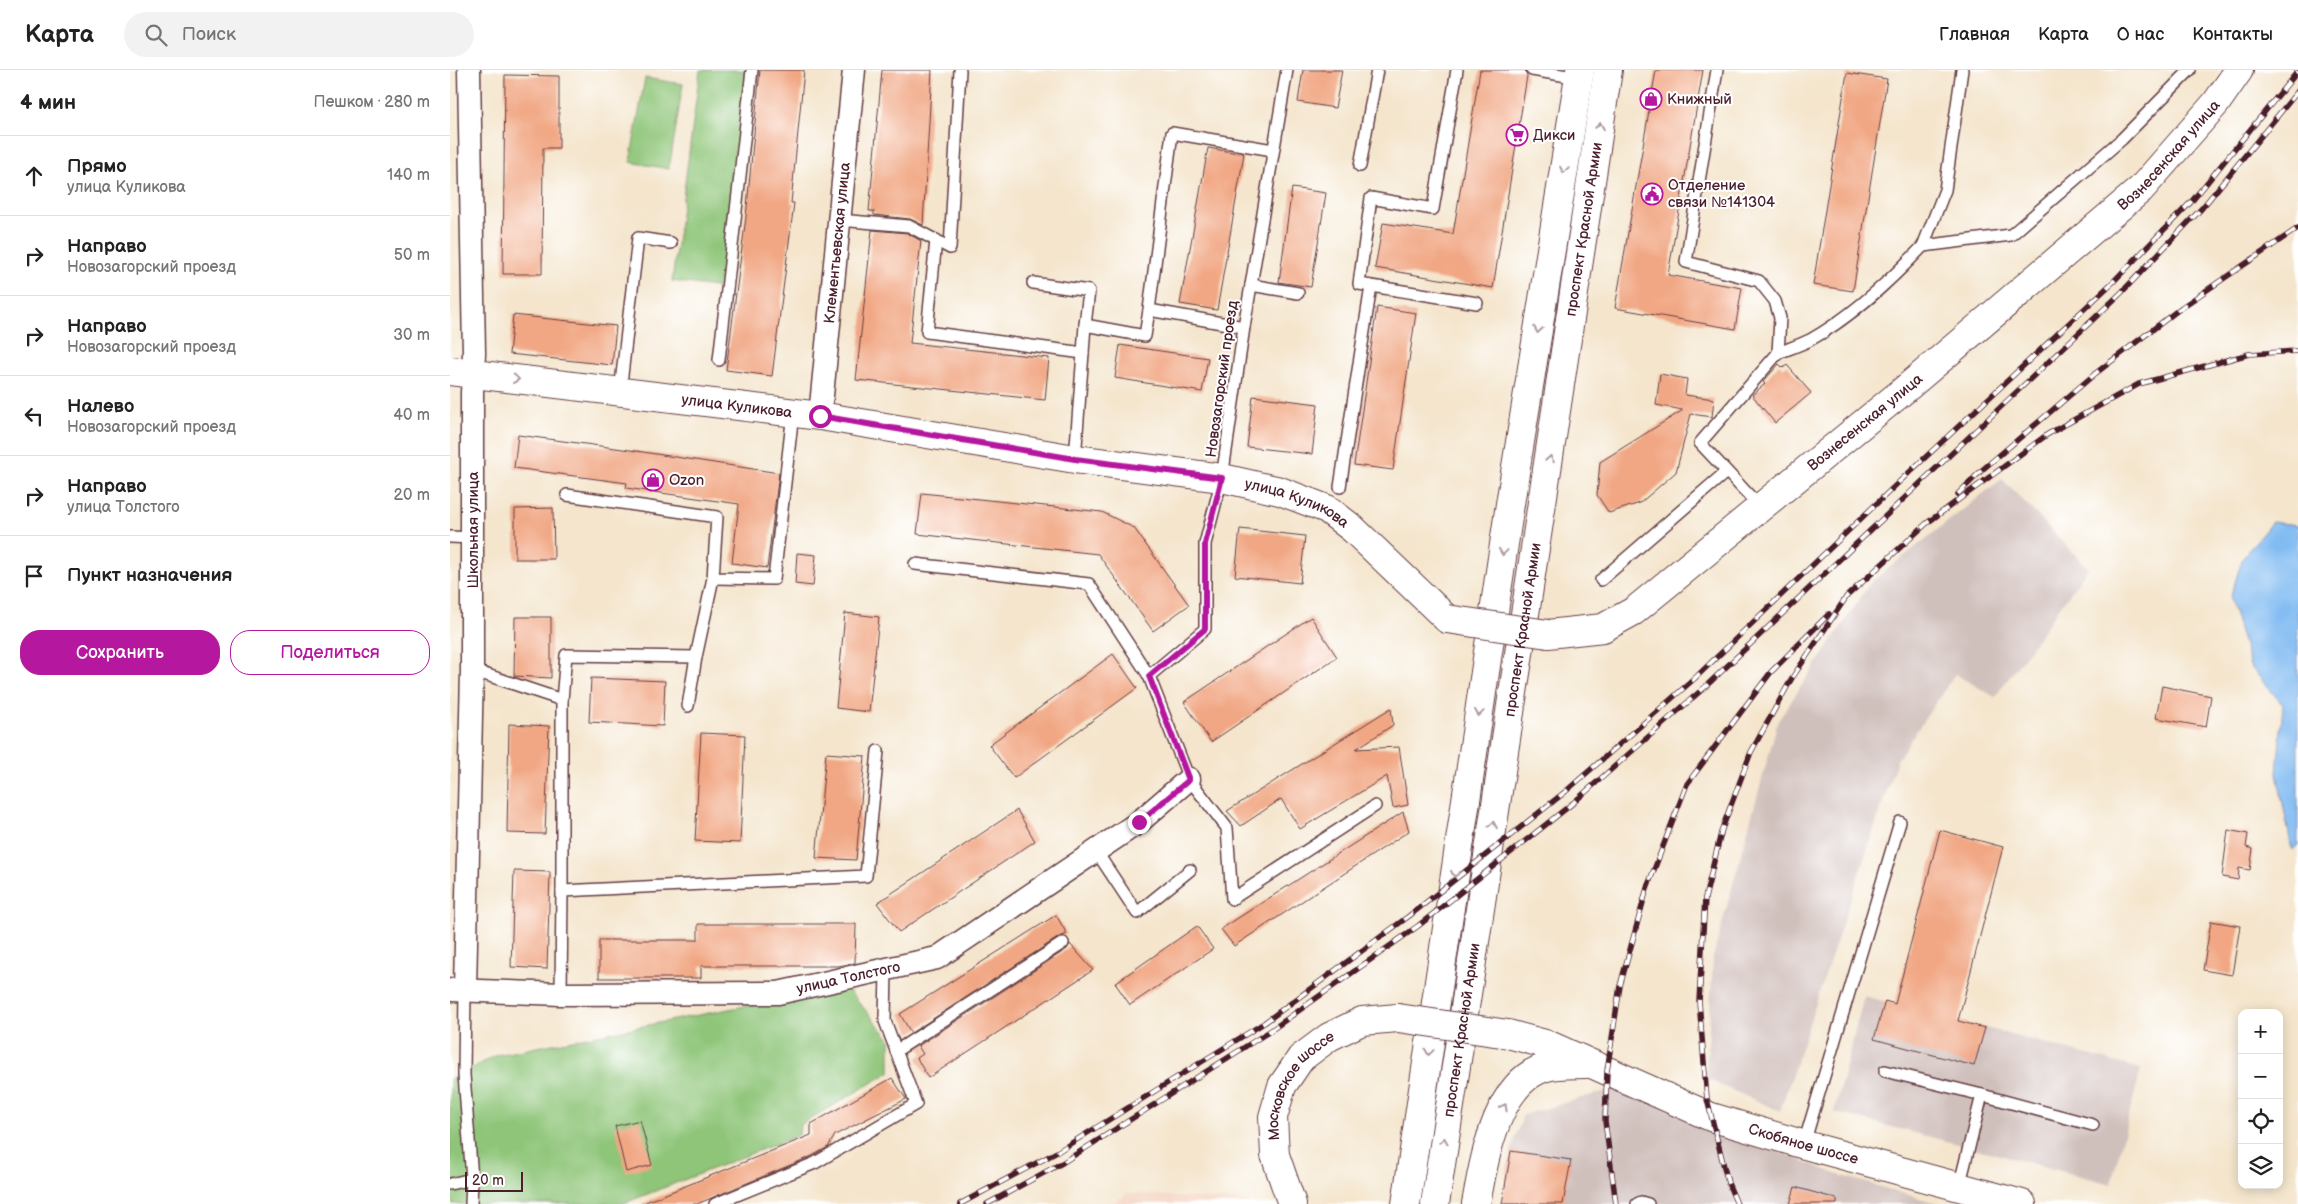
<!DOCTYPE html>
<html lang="ru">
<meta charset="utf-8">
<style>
body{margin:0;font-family:"Balsamiq Sans",sans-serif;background:#f2f2f2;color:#222}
.controls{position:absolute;right:15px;bottom:15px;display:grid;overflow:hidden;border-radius:10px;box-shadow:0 2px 12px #0003}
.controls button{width:45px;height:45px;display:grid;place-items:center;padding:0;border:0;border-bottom:1px solid #e0e0e0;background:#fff;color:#222;font:25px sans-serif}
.scale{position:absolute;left:15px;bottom:12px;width:58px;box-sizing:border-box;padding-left:5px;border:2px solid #4a1f2b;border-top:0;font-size:14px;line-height:18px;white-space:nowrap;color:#4a1f2b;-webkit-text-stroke:4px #fff;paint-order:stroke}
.stop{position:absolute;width:15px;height:15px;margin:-11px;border:4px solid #b5179e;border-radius:50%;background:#fff}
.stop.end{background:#b5179e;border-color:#fff;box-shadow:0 1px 5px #0008}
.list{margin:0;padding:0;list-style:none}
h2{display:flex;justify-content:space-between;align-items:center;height:65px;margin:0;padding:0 20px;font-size:21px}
h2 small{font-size:16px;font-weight:400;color:#767676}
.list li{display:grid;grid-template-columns:32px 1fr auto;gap:15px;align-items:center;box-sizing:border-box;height:80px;padding:0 20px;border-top:1px solid #e0e0e0}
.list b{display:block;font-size:19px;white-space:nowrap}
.list p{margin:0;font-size:16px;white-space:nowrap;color:#767676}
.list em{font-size:16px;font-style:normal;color:#767676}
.actions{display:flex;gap:10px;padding:15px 20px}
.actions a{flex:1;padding:11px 0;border:1px solid #b5179e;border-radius:20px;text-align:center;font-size:18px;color:#b5179e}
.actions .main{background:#b5179e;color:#fff}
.icon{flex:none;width:28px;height:28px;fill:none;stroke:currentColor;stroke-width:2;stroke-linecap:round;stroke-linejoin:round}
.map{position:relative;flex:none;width:1848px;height:1134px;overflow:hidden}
header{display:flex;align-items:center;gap:30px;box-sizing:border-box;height:70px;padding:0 25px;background:#fff;border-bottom:1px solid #e0e0e0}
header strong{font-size:24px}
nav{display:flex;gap:28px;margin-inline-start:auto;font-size:18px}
.search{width:350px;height:45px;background:#f2f2f2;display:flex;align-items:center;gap:12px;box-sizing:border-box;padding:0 18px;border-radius:28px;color:#767676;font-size:19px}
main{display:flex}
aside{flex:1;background:#fff}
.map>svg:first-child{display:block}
.built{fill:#f4d3c0}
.industrial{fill:#d0c0bc}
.green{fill:#8ec578;stroke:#6c7252}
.water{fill:#81bbf2;stroke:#666d8e}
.building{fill:#f1a784}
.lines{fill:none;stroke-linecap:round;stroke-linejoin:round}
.service-casing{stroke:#643d43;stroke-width:14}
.minor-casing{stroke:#643d43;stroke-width:25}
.secondary-casing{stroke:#643d43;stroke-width:30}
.service{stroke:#fff;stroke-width:11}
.minor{stroke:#fff;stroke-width:22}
.secondary{stroke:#fff;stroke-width:28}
.rail-casing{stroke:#4a1f2b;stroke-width:5.5}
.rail{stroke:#fff;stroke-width:4;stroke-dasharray:11;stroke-linecap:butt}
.secondary-bridge-casing{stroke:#643d43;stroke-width:30;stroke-linecap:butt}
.secondary-bridge{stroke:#fff;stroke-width:28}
.oneway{stroke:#ae9aa0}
.route{stroke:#b5179e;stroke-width:6}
.labels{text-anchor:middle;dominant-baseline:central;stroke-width:4;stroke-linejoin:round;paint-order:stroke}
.poi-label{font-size:15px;fill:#4a1f2b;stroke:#fff;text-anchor:start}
.street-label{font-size:15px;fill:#4a1f2b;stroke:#fff}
</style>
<header>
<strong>Карта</strong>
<div class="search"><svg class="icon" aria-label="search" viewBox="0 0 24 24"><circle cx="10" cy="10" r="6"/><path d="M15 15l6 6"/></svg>Поиск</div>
<nav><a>Главная</a><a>Карта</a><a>О нас</a><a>Контакты</a></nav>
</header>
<main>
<aside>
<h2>4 мин<small>Пешком · 280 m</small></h2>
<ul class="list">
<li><svg class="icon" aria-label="ahead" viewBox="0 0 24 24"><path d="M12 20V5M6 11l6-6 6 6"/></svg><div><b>Прямо</b><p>улица Куликова</p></div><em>140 m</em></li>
<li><svg class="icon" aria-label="right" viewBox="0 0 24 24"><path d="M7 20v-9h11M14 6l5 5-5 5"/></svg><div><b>Направо</b><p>Новозагорский проезд</p></div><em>50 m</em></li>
<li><svg class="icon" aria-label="right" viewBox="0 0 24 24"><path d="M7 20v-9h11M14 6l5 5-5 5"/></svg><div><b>Направо</b><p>Новозагорский проезд</p></div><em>30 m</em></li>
<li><svg class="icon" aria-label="left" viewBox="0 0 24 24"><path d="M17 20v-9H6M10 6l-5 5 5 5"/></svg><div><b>Налево</b><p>Новозагорский проезд</p></div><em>40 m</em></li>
<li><svg class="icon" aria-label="right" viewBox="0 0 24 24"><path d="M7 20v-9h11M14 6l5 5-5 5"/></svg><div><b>Направо</b><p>улица Толстого</p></div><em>20 m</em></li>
<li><svg class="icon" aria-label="arrive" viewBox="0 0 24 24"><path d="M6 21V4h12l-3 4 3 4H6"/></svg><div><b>Пункт назначения</b></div></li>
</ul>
<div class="actions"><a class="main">Сохранить</a><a>Поделиться</a></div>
</aside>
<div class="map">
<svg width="1848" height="1134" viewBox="0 0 1848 1134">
<rect width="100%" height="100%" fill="#fff"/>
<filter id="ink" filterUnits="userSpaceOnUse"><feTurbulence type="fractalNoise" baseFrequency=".02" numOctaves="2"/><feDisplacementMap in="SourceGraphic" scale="10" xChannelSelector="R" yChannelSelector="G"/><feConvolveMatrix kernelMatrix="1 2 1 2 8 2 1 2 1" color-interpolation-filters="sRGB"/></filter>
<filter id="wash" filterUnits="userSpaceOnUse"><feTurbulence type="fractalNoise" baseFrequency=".0096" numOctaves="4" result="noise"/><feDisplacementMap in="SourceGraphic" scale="20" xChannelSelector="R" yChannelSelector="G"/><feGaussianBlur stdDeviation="1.12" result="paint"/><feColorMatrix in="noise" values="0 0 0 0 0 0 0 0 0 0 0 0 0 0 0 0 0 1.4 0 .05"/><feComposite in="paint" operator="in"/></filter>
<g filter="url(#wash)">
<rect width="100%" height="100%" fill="#f4e5cc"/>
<!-- built -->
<polygon class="built" points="677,1123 799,1132 799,1134 662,1134"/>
<!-- industrial -->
<g class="industrial">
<polygon points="1552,409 1638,498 1545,627 1505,604 1447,690 1330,1041 1256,1009 1263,887 1328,651 1421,512"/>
<polygon points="1414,926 1691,999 1661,1114 1384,1042"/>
<polygon points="1166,1018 1386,1104 1490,1134 1052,1134 1061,1081 1073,1045"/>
</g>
<!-- green -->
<g class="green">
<polygon points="250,0 297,0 272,218 222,211"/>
<polygon points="195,8 233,14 219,99 180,92"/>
<polygon points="395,916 440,969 440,1002 350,1055 349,1065 172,1134 0,1134 0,1009 47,985"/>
</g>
<!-- water -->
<polygon class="water" points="1822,452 1848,455 1848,775 1842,780 1827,703 1833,635 1800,596 1780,528 1793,487"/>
<g id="blocks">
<!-- building -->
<g class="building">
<polygon points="310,0 354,0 341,133 344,133 322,306 276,300 296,147"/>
<polygon points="432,0 482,0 473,155 460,149 424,145 424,141 419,141"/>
<polygon points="853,0 892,0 885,38 848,32"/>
<polygon points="1030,0 1075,0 1077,6 1043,218 925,198 933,153 1003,164"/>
<polygon points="1206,0 1253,0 1218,205 1292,218 1285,259 1165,238"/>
<polygon points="1397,3 1437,9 1403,221 1363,215"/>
<polygon points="55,5 109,6 109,78 93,78 92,204 53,204"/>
<polygon points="758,78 794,84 767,240 730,234"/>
<polygon points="842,118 876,123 861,217 829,212"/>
<polygon points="422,160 457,163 471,171 460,273 599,288 595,330 406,310"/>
<polygon points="927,237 966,243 943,400 904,395"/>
<polygon points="63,245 166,256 162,295 59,284"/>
<polygon points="670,275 758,288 752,322 665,308"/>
<polygon points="1329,294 1333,298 1337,295 1361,323 1325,353 1302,325 1315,314 1313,312"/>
<polygon points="1210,304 1237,309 1235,325 1264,329 1262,347 1241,344 1226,402 1190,433 1159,443 1147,425 1150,392 1233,340 1206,335"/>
<polygon points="803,326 868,334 862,384 797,377"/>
<polygon points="68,365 180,380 329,403 317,498 282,493 289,434 176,418 177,413 64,398"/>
<polygon points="472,423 652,442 684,458 739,535 703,561 648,484 467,464"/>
<polygon points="103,438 104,489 65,489 65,439"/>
<polygon points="790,459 855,466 850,513 785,506"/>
<polygon points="347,483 366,485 363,516 345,514"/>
<polygon points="395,543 429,547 419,642 386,638"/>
<polygon points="65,547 101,547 101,608 64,606"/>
<polygon points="861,547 887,587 761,672 734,632"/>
<polygon points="663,584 687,618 564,708 539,675"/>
<polygon points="141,608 215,611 213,656 139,652"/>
<polygon points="1712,616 1761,626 1756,657 1706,648"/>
<polygon points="941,638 943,655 906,679 949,677 958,735 943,738 937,706 850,759 831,729 791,756 777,741"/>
<polygon points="59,654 99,656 95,764 57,763"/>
<polygon points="251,663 295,665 290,773 245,771"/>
<polygon points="376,683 415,686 406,790 366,788"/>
<polygon points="567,740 585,771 449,862 427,833"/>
<polygon points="953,742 959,761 784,876 771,859"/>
<polygon points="1490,760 1553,777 1508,951 1535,958 1524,996 1424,969 1435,931 1445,934"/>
<polygon points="1778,760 1798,764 1796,777 1803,779 1800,800 1789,798 1788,810 1772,807"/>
<polygon points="64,801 100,802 97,899 61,897"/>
<polygon points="606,845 617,864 609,867 461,963 450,944"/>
<polygon points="1761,851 1790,856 1782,905 1753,900"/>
<polygon points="248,854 406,854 405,893 388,896 251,896 251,908 149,908 149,870 248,870"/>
<polygon points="747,856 763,879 680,935 665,913"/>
<polygon points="620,874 643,900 478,1008 467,988 473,984 468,976 617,879"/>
<polygon points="442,1008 456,1029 385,1065 378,1077 362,1086 247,1134 191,1134 361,1065 361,1054"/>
<polygon points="190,1050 202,1095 176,1102 165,1056"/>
<polygon points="1061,1081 1121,1090 1113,1134 1052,1134"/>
<polygon points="1345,1117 1387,1129 1387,1134 1340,1134"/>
</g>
</g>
</g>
<g filter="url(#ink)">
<use href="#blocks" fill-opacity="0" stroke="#643d43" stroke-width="1"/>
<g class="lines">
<!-- service casing -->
<g class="service-casing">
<g id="service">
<polyline points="837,0 794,257 772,408 755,474 755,559 699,606 739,709 777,758 782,829 925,736"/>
<polyline points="1007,0 983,139 921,128 909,214 1027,233"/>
<polyline points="1082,0 1129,8"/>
<polyline points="1267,0 1236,192 1309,211 1325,231 1330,248 1328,283 1250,373 1310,437"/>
<polyline points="1512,0 1495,120 1473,176 1561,165 1672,69 1740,0"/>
<polyline points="910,96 927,0"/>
<polyline points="389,150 459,156 500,178 510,0"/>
<polyline points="486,170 477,262 633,283 625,389"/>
<polyline points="583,213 639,221 635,255"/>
<polyline points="801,215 848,223"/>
<polyline points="794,257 699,240 722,63 823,80"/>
<polyline points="633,283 635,255 695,266 699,240"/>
<path d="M1328,283C1338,279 1350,275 1360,270C1403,246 1440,211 1473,176"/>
<polyline points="269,290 302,0"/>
<polyline points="170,322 188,168 221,173"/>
<polyline points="890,417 921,216"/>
<polyline points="117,425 267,447 263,508 324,509 343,343"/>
<polyline points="0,467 23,468"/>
<polyline points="465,494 639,514 699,606"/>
<polyline points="1151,510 1276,402"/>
<polyline points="22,600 112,630"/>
<polyline points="238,636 246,587"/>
<polyline points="646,781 687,843 740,800"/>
<polyline points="112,821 112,630 116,585 246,587 263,508"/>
<polyline points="15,919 14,1005 22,1109 21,1134"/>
<polyline points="111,924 112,821 416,806 428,681"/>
<polyline points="446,981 613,873"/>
<polyline points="1435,1001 1532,1025 1509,1117"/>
<polyline points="1532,1025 1643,1055"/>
<polyline points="1355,1075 1358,1060 1450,752"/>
<polyline points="0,1114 22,1109"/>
<polyline points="265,1134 365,1093 466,1034 435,951 436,899"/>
<polyline points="1187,1134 1191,1132 1198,1134"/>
</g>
</g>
<!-- minor casing -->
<g class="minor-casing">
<g id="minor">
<path id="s1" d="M370,346L404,0"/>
<polyline points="15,919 22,600 22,323 24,283 19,0"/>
<path id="s2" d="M1,920L111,924L328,923L487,888L689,752L739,709"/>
</g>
</g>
<!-- secondary casing -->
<g class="secondary-casing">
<g id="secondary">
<path id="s3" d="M0,301L370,346L625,389L772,408L830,421L877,439L903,459L997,549"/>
<path id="s4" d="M1098,564L1153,558L1184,541L1453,321L1691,119L1766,33L1789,0"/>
<path id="s5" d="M1058,964L1099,975L1261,1047L1355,1075L1572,1134"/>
<path id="s6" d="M842,1134L825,1085L823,1047L832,1016L851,988L879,967L912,951L948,948"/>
<polyline points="956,1134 1060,434 1130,0"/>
<path id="s7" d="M985,1134L1158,0"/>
<path d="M1026,1134C1034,1090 1047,1006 1101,996C1112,994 1125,994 1136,994"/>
</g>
</g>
<!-- service -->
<use href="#service" class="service"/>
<!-- minor -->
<use href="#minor" class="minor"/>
<!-- secondary -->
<use href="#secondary" class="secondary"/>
<!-- rail casing -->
<g class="rail-casing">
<g id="rail">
<polyline points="1508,424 1532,400 1646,303 1732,237 1848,158"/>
<polyline points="510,1134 607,1082 814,953 959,846 1115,722 1244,609 1449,412 1662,213 1742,131 1848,1"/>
<polyline points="537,1134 612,1093 820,961 968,856 1123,733 1255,617 1671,223 1752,138 1848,21"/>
<polyline points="1166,1134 1155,1051 1157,1001 1170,916 1197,818 1237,714 1321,602 1379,544"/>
<polyline points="1287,1134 1278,1113 1257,1029 1249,931 1255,828 1272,759 1301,682 1342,608 1397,526 1477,453 1598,364 1689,314 1799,284 1848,281"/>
</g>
</g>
<!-- rail -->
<use href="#rail" class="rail"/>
<!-- secondary-bridge casing -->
<g class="secondary-bridge-casing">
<g id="secondary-bridge">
<polyline points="997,549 1098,564"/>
<polyline points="948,948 1058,964"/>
</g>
</g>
<!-- secondary-bridge -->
<use href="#secondary-bridge" class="secondary-bridge"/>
</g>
<!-- one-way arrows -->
<defs><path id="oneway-chevron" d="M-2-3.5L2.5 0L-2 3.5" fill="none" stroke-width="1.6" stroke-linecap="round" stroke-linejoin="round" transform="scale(1.25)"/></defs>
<g class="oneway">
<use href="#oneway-chevron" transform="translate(1150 56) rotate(-81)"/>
<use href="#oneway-chevron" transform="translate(1114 100) rotate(99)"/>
<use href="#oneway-chevron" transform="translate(1088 260) rotate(99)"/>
<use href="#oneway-chevron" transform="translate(66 309) rotate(7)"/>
<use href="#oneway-chevron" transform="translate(1100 389) rotate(-81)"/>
<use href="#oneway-chevron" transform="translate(1053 482) rotate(98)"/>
<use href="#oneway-chevron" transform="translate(1029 643) rotate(98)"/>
<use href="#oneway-chevron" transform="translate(1043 755) rotate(-81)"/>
<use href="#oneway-chevron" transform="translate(1005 804) rotate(98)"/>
<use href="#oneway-chevron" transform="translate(979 982) rotate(98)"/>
<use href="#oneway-chevron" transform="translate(1054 1037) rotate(-61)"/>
<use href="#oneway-chevron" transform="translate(994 1071) rotate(-81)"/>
</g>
</g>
<g class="lines" filter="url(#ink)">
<!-- route -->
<polyline class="route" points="370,346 625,389 772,408 755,474 755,559 699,606 739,710 689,752"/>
</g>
<!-- icons -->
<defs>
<g id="shop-ring" transform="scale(1.125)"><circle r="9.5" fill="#fff" stroke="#b5179e" stroke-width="1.5"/><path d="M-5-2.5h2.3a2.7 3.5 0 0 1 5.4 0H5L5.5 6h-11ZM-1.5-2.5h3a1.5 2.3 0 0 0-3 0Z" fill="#b5179e"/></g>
<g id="supermarket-ring" transform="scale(1.125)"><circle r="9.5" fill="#fff" stroke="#b5179e" stroke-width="1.5"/><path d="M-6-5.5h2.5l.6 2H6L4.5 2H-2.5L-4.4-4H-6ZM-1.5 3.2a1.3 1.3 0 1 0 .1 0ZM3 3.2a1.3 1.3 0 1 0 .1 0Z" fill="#b5179e"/></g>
<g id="civic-ring" transform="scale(1.125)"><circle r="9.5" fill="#fff" stroke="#b5179e" stroke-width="1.5"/><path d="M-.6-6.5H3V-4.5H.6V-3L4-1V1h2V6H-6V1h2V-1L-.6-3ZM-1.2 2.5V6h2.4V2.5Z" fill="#b5179e"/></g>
</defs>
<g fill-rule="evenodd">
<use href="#shop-ring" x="1201" y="29"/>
<use href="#supermarket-ring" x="1067" y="65"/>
<use href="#civic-ring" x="1202" y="124"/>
<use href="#shop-ring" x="203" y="410"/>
</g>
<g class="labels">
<!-- poi labels -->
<g class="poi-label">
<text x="1217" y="29">Книжный</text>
<text x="1083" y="65">Дикси</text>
<text x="1218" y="115">Отделение<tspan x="1218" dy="17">связи №141304</tspan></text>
<text x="219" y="410">Ozon</text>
</g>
<!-- street labels -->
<g class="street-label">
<text stroke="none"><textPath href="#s4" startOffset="794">Вознесенская улица</textPath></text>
<text stroke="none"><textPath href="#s7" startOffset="986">проспект Красной Армии</textPath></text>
<text stroke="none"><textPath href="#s1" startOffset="174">Клементьевская улица</textPath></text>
<text transform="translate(772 309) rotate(-82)">Новозагорский проезд</text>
<text stroke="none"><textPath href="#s3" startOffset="289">улица Куликова</textPath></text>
<text stroke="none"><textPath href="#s4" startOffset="389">Вознесенская улица</textPath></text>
<text stroke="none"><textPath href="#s3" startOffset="859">улица Куликова</textPath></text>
<text transform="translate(23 460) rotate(-90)">Школьная улица</text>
<text stroke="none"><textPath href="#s7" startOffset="581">проспект Красной Армии</textPath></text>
<text stroke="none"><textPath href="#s2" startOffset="399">улица Толстого</textPath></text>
<text stroke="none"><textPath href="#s7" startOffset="176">проспект Красной Армии</textPath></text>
<text stroke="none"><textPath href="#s6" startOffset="131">Московское шоссе</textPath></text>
<text stroke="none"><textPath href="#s5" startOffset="316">Скобяное шоссе</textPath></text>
</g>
</g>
</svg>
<div class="controls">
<button>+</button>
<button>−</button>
<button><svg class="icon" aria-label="locate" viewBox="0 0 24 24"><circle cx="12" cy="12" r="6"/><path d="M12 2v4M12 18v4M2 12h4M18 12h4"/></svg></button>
<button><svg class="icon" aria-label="layers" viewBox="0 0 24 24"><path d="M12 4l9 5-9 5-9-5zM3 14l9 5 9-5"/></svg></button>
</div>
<div class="scale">20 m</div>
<div class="stop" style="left:370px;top:346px"></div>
<div class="stop end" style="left:689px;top:752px"></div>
</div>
</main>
